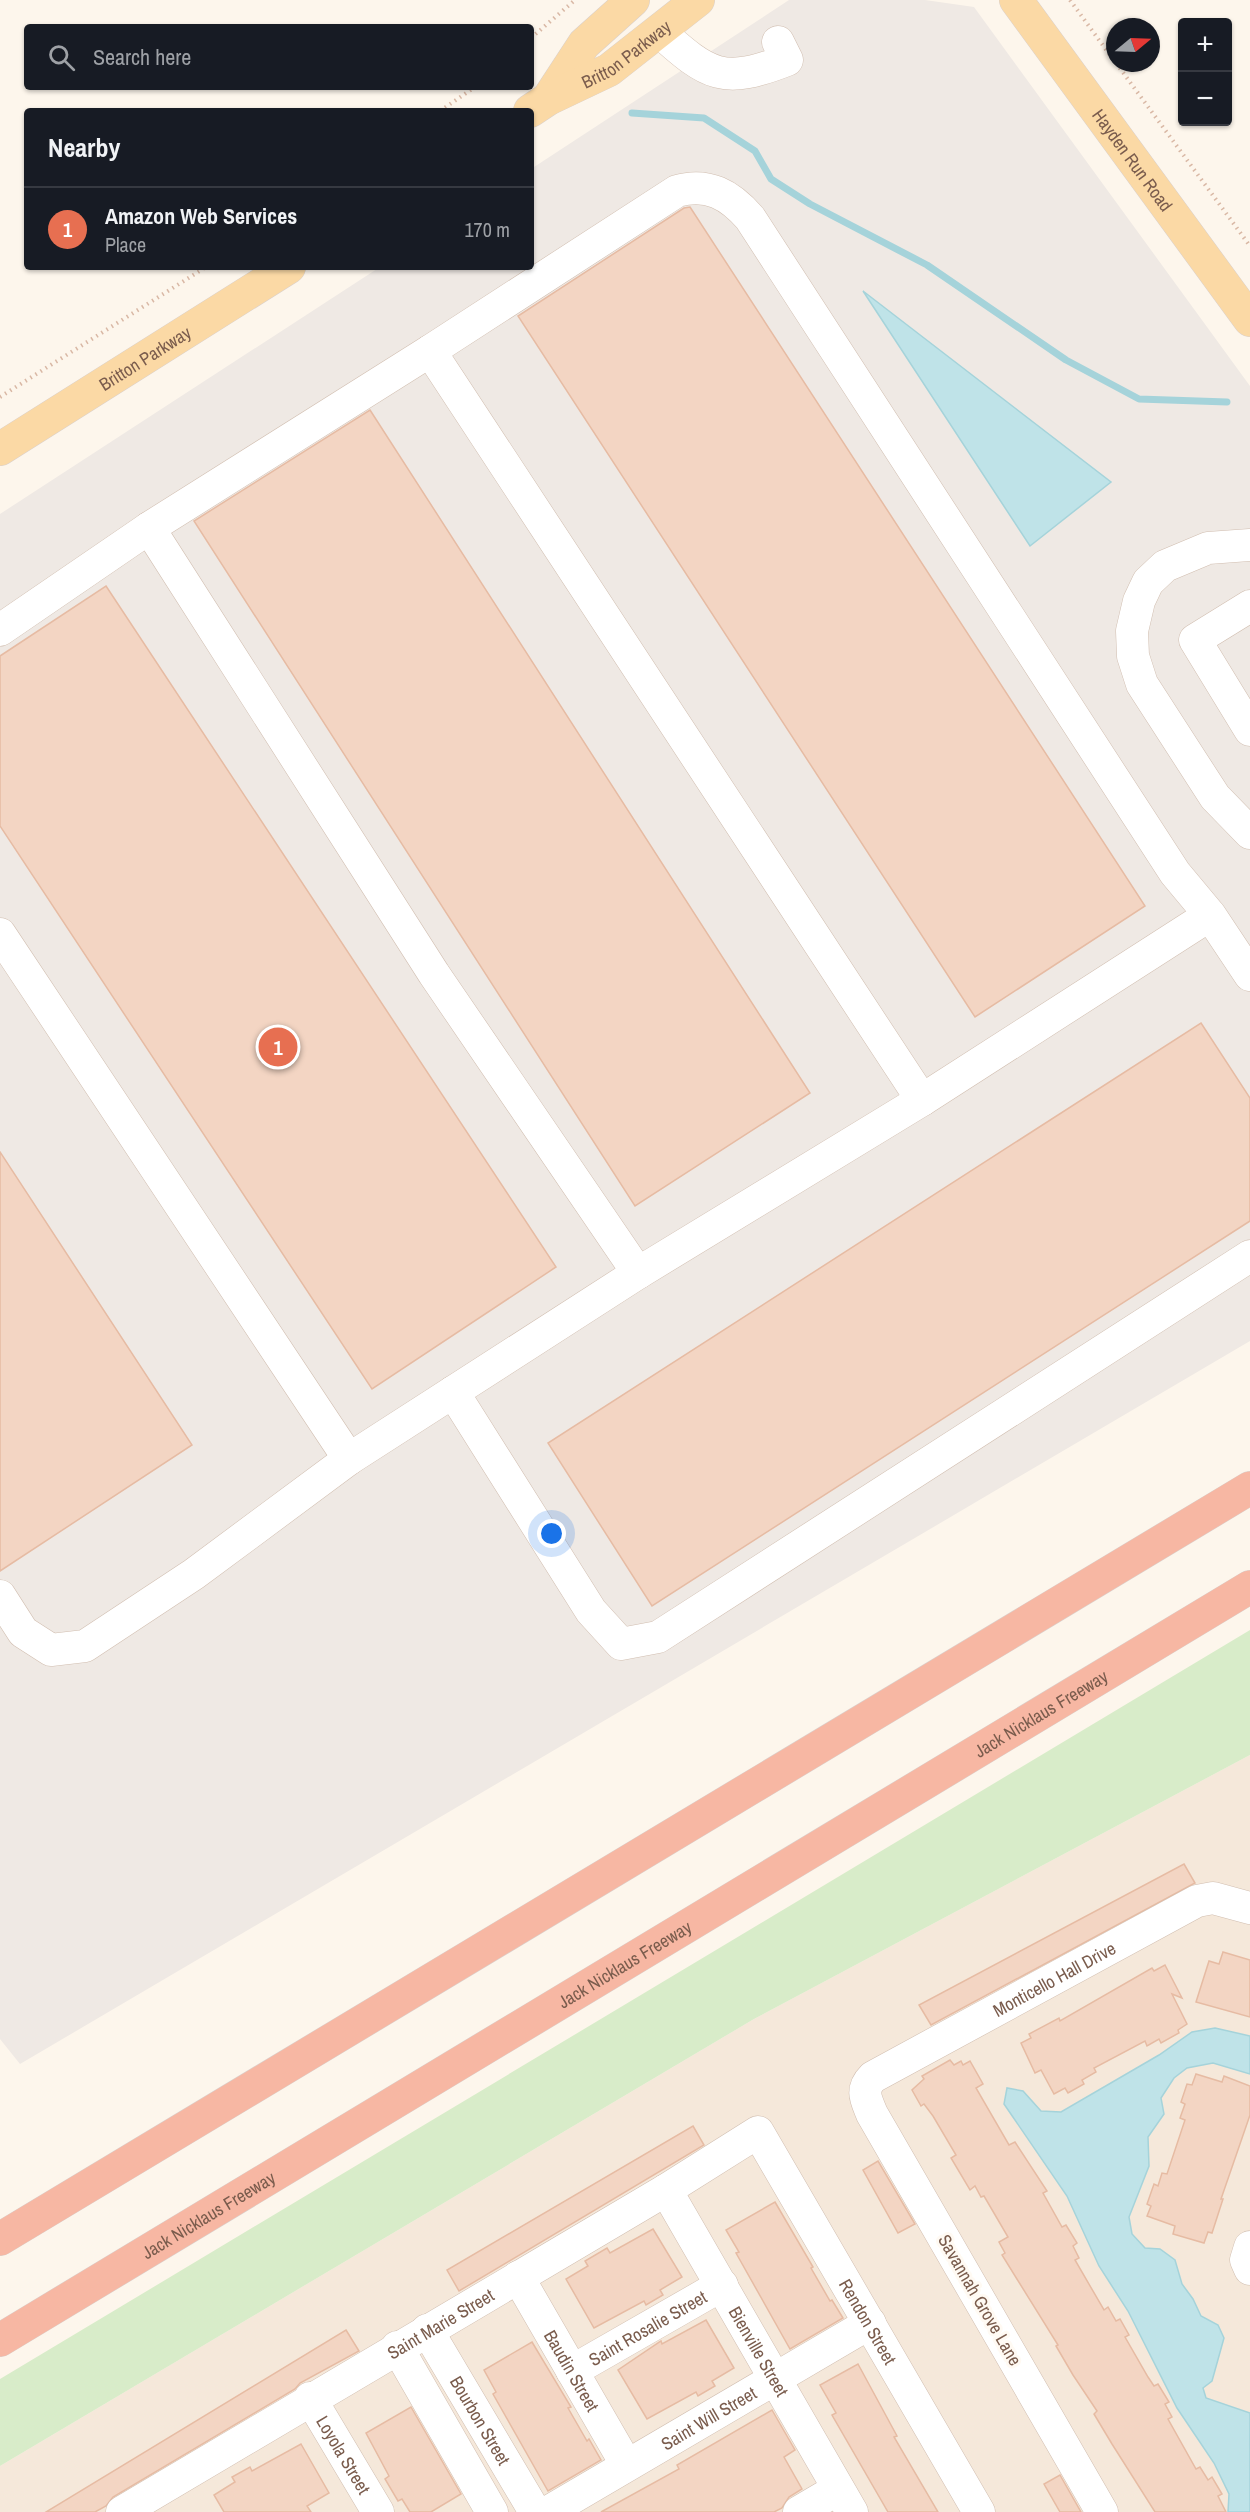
<!DOCTYPE html>
<meta charset="utf-8">
<style>
body{margin:0;font-family:"Archivo Narrow",sans-serif;background:#20242c;color:#f1f3f6}
.controls{position:absolute;right:18px;top:18px;display:grid;overflow:hidden;border-radius:6px;box-shadow:0 2px 4px #0004}
.controls button{width:54px;height:54px;display:grid;place-items:center;padding:0;border:0;border-bottom:2px solid #363941;background:#171b24;color:#f1f3f6;font:30px sans-serif}
.compass{position:absolute;left:1106px;top:18px;width:54px;height:54px;border-radius:50%;background:#171b24;box-shadow:0 2px 4px #0004;rotate:71deg}
.you{position:absolute;left:552px;top:1534px;width:21px;height:21px;margin:-15px;border:4px solid #fff;border-radius:50%;background:#1a73e8;box-shadow:0 0 0 9px #1a73e833}
.badge{display:grid;place-items:center;width:39px;height:39px;border-radius:50%;background:#e76f51;color:#fff;font-size:20px;font-weight:700}
.pin{position:absolute;translate:-50% -50%;border:3px solid #fff;box-shadow:0 2px 6px #0006}
.list{margin:0;padding:0;list-style:none}
h2{display:flex;justify-content:space-between;align-items:center;height:78px;margin:0;padding:0 24px;font-size:26px}
h2 small{font-size:20px;font-weight:400;color:#9ea1a6}
.list li{display:grid;grid-template-columns:39px 1fr auto;gap:18px;align-items:center;box-sizing:border-box;height:84px;padding:0 24px;border-top:2px solid #363941}
.list b{display:block;font-size:22px;white-space:nowrap}
.list p{margin:0;font-size:20px;white-space:nowrap;color:#9ea1a6}
.list em{font-size:20px;font-style:normal;color:#9ea1a6}
.icon{flex:none;width:33px;height:33px;fill:none;stroke:currentColor;stroke-width:2;stroke-linecap:round;stroke-linejoin:round}
.map{position:relative;flex:none;width:1250px;height:2512px;overflow:hidden}
.search{position:absolute;background:#171b24;box-shadow:0 2px 4px #0004;left:24px;top:24px;width:510px;height:66px;display:flex;align-items:center;gap:15px;box-sizing:border-box;padding:0 21px;border-radius:6px;color:#9ea1a6;font-size:22px}
.panel{position:absolute;background:#171b24;box-shadow:0 2px 4px #0004;left:24px;top:108px;width:510px;height:162px;border-radius:6px}
.map>svg:first-child{display:block}
.residential{fill:#f5e8da}
.industrial{fill:#efe9e4}
.green{fill:#d8ecc9}
.water{fill:#bfe3e8;stroke:#a5d3da;stroke-width:1.5}
.lines{fill:none;stroke-linecap:round;stroke-linejoin:round}
.stream{stroke:#a5d3da;stroke-width:7}
.building{fill:#f3d5c3;stroke:#e6bba3;stroke-width:1.5}
.minor-casing{stroke:#d1beb0;stroke-width:33}
.major-casing{stroke:#dad1cd;stroke-width:34}
.highway-casing{stroke:#dad1cd;stroke-width:34}
.path{stroke:#d9b8a5;stroke-width:4;stroke-dasharray:1.5 4.5;stroke-linecap:butt}
.minor{stroke:#fff;stroke-width:32}
.major{stroke:#fbd9a5;stroke-width:33}
.highway{stroke:#f7b7a3;stroke-width:33}
.labels{text-anchor:middle;dominant-baseline:central;stroke-width:6;stroke-linejoin:round;paint-order:stroke}
.street-label{font-size:18px;fill:#7a5c4d;stroke:#fffaf3}
</style>
<div class="map">
<svg width="1250" height="2512" viewBox="0 0 1250 2512">
<rect width="100%" height="100%" fill="#fdf6ec"/>
<!-- residential -->
<polygon class="residential" points="1250,1755 1250,2512 0,2512 0,2466 754,2019"/>
<!-- industrial -->
<polygon class="industrial" points="789,0 925,0 974,7 1250,386 1250,1341 20,2064 0,2039 0,514 380,267 531,267 531,169"/>
<!-- green -->
<polygon class="green" points="1250,1630 1250,1755 754,2019 0,2466 0,2379"/>
<!-- water -->
<g class="water">
<polygon points="863,291 1111,482 1030,546"/>
<polygon points="1215,2028 1250,2036 1250,2074 1213,2063 1187,2068 1174,2078 1161,2098 1164,2114 1148,2137 1149,2166 1129,2217 1132,2234 1145,2248 1160,2249 1175,2260 1182,2284 1193,2299 1201,2316 1218,2325 1224,2338 1212,2381 1203,2388 1206,2398 1250,2413 1250,2512 1228,2512 1229,2494 1214,2463 1177,2408 1128,2311 1099,2266 1067,2196 1004,2104 1007,2088 1023,2091 1041,2111 1061,2112 1159,2055 1192,2032"/>
</g>
<g class="lines">
<!-- stream -->
<polyline class="stream" points="632,113 704,118 755,151 771,179 810,204 927,265 1066,360 1139,399 1227,402"/>
</g>
<!-- building -->
<g class="building">
<polygon points="690,207 1145,906 975,1017 518,316 684,208"/>
<polygon points="370,410 810,1093 635,1206 194,521"/>
<polygon points="106,586 556,1267 372,1389 0,826 0,656"/>
<polygon points="1201,1023 1250,1098 1250,1221 652,1606 548,1443"/>
<polygon points="0,1152 192,1445 0,1571"/>
<polygon points="1184,1864 1195,1883 931,2025 919,2005"/>
<polygon points="1223,1952 1250,1960 1250,2017 1196,2002 1209,1961 1219,1964"/>
<polygon points="1165,1965 1182,1998 1172,1994 1187,2024 1178,2030 1179,2033 1161,2043 1159,2039 1147,2046 1145,2041 1094,2068 1096,2072 1082,2080 1084,2084 1068,2093 1065,2088 1054,2094 1041,2070 1035,2073 1021,2043 1031,2038 1029,2034 1059,2018 1060,2021 1152,1968 1154,1971"/>
<polygon points="950,2060 954,2065 961,2061 963,2065 970,2061 983,2084 976,2088 1009,2145 1015,2142 1047,2191 1043,2193 1062,2227 1066,2225 1077,2243 1073,2246 1079,2258 1075,2260 1104,2310 1108,2307 1116,2321 1120,2319 1129,2335 1125,2337 1148,2377 1154,2386 1158,2384 1169,2402 1165,2404 1172,2417 1168,2419 1196,2469 1200,2467 1208,2480 1212,2477 1222,2494 1218,2496 1226,2512 1155,2512 1112,2444 1094,2414 1097,2411 1073,2375 1056,2346 1058,2345 1002,2255 1005,2253 999,2242 1008,2237 984,2196 981,2197 975,2186 970,2190 951,2158 956,2155 933,2116 924,2104 921,2106 912,2090 924,2079 922,2076"/>
<polygon points="1196,2074 1222,2082 1224,2076 1250,2086 1250,2115 1221,2199 1223,2199 1212,2233 1208,2232 1204,2243 1173,2234 1175,2226 1147,2216 1151,2206 1147,2204 1154,2184 1158,2186 1162,2173 1167,2174 1185,2120 1180,2118 1185,2104 1181,2102 1187,2084 1192,2085"/>
<polygon points="693,2126 704,2145 459,2291 447,2270"/>
<polygon points="878,2161 915,2224 898,2233 863,2170"/>
<polygon points="775,2202 813,2267 811,2268 830,2301 832,2300 843,2318 790,2349 736,2253 739,2252 726,2230"/>
<polygon points="653,2229 682,2277 660,2290 663,2295 646,2305 644,2301 594,2328 566,2279 588,2266 585,2261 607,2248 610,2253"/>
<polygon points="706,2320 734,2368 712,2381 715,2386 698,2396 696,2392 647,2419 618,2370 661,2341 662,2344"/>
<polygon points="346,2330 359,2351 300,2383 295,2389 113,2497 106,2506 95,2512 46,2512"/>
<polygon points="532,2342 571,2407 568,2408 587,2441 589,2439 601,2460 548,2491 493,2394 496,2392 484,2370"/>
<polygon points="858,2364 897,2436 894,2437 938,2512 888,2512 832,2415 836,2413 820,2385"/>
<polygon points="411,2407 461,2494 431,2512 410,2512 402,2499 398,2501 385,2479 389,2476 366,2433"/>
<polygon points="772,2410 795,2450 784,2457 802,2489 789,2497 782,2508 774,2512 601,2512 679,2469 677,2465"/>
<polygon points="301,2444 329,2493 307,2506 311,2512 224,2512 214,2495 235,2482 232,2477 250,2467 252,2471"/>
<polygon points="1060,2475 1081,2512 1060,2512 1044,2484"/>
</g>
<g class="lines">
<!-- minor casing -->
<g class="minor-casing">
<g id="minor">
<path d="M660,32C709,76 723,85 787,60L778,42"/>
<polyline points="149,528 434,974 638,1273 922,1100"/>
<polyline points="1250,545 1208,548 1165,566 1148,582 1139,601 1132,631 1133,656 1142,684 1215,797 1250,833"/>
<polyline points="1250,606 1195,640 1250,730"/>
<polyline points="0,630 149,528 430,351"/>
<path d="M1210,915L922,1100L430,351L677,191C708,182 730,195 750,218L1175,873L1210,915L1250,975"/>
<polyline points="0,934 349,1459 638,1273"/>
<polyline points="453,1392 591,1611 621,1644 658,1637 1250,1256"/>
<polyline points="0,1596 23,1632 51,1650 85,1646 194,1574 349,1459"/>
<path id="s1" d="M666,2190L852,2512"/>
<polyline points="1250,2247 1246,2260 1250,2269"/>
<path id="s2" d="M518,2277L626,2464"/>
<path id="s3" d="M427,2330L535,2512"/>
<polyline points="397,2347 492,2512"/>
<path id="s4" d="M572,2371L722,2285"/>
<path id="s5" d="M310,2398L378,2512"/>
<path id="s6" d="M122,2512L666,2190L758,2132L979,2512"/>
<path id="s7" d="M548,2512L870,2323"/>
<polyline points="799,2512 838,2489"/>
<path id="s8" d="M1102,2512L872,2114C866,2099 860,2090 873,2077L1197,1901L1213,1898L1250,1908"/>
</g>
</g>
<!-- major casing -->
<g class="major-casing">
<g id="major">
<path id="s9" d="M1016,0L1250,320"/>
<polyline points="548,99 584,44 633,0"/>
<path id="s10" d="M530,111L548,99L609,70L698,0"/>
<path id="s11" d="M0,449L289,267"/>
</g>
</g>
<!-- highway casing -->
<g class="highway-casing">
<g id="highway">
<polyline points="0,2239 1250,1488"/>
<path id="s12" d="M0,2340L1250,1587"/>
</g>
</g>
<!-- path -->
<g class="path">
<polyline points="1070,0 1115,62"/>
<polyline points="531,38 575,0"/>
<polyline points="1116,63 1250,246"/>
<polyline points="440,111 475,87"/>
<polyline points="0,397 206,267"/>
</g>
<!-- minor -->
<use href="#minor" class="minor"/>
<!-- major -->
<use href="#major" class="major"/>
<!-- highway -->
<use href="#highway" class="highway"/>
</g>
<g class="labels">
<!-- street labels -->
<g class="street-label">
<text stroke="none"><textPath href="#s10" startOffset="112">Britton Parkway</textPath></text>
<text stroke="none"><textPath href="#s9" startOffset="198">Hayden Run Road</textPath></text>
<text stroke="none"><textPath href="#s11" startOffset="171">Britton Parkway</textPath></text>
<text stroke="none"><textPath href="#s12" startOffset="1215">Jack Nicklaus Freeway</textPath></text>
<text stroke="none"><textPath href="#s12" startOffset="729">Jack Nicklaus Freeway</textPath></text>
<text stroke="none"><textPath href="#s8" startOffset="706">Monticello Hall Drive</textPath></text>
<text stroke="none"><textPath href="#s12" startOffset="243">Jack Nicklaus Freeway</textPath></text>
<text transform="translate(980 2300) rotate(60)">Savannah Grove Lane</text>
<text stroke="none"><textPath href="#s6" startOffset="370">Saint Marie Street</textPath></text>
<text stroke="none"><textPath href="#s6" startOffset="960">Rendon Street</textPath></text>
<text stroke="none"><textPath href="#s4" startOffset="87">Saint Rosalie Street</textPath></text>
<text stroke="none"><textPath href="#s1" startOffset="186">Bienville Street</textPath></text>
<text stroke="none"><textPath href="#s2" startOffset="108">Baudin Street</textPath></text>
<text stroke="none"><textPath href="#s7" startOffset="186">Saint Will Street</textPath></text>
<text stroke="none"><textPath href="#s3" startOffset="105">Bourbon Street</textPath></text>
<text stroke="none"><textPath href="#s5" startOffset="66">Loyola Street</textPath></text>
</g>
</g>
</svg>
<div class="controls">
<button>+</button>
<button>−</button>
</div>
<svg class="compass" viewBox="-18 -18 36 36"><path d="M0-13l5 13h-10z" fill="#e53935"/><path d="M0 13l5-13h-10z" fill="#9ea1a6"/></svg>
<div class="you"></div>
<div class="pin badge" style="left:278px;top:1047px">1</div>
<div class="search"><svg class="icon" aria-label="search" viewBox="0 0 24 24"><circle cx="10" cy="10" r="6"/><path d="M15 15l6 6"/></svg>Search here</div>
<section class="panel">
<h2>Nearby<small></small></h2>
<ul class="list">
<li><span class="badge">1</span><div><b>Amazon Web Services</b><p>Place</p></div><em>170 m</em></li>
</ul>
</section>
</div>
